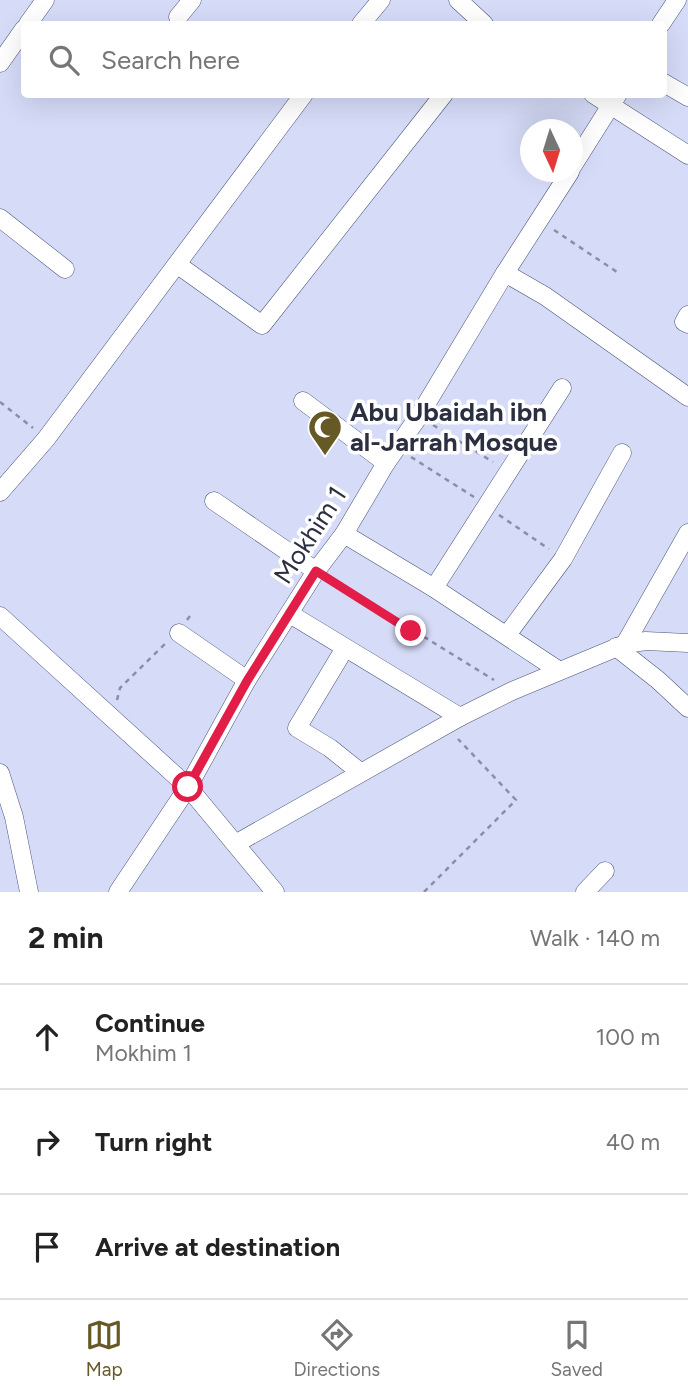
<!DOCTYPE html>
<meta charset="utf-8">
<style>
body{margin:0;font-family:Figtree,sans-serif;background:#f6f6f6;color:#222}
.compass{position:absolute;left:520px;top:119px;width:63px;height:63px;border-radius:50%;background:#fff;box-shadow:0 7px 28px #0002;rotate:176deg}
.stop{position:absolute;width:21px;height:21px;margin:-16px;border:5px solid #e11d48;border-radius:50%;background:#fff}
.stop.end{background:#e11d48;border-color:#fff;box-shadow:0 2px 7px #0008}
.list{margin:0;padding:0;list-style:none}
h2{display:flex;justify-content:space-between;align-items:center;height:91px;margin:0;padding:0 28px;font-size:30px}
h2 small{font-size:23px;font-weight:400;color:#767676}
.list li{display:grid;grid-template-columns:46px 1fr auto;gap:21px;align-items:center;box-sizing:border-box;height:105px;padding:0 28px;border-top:2px solid #e0e0e0}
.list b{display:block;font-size:26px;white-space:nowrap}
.list p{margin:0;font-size:23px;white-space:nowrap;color:#767676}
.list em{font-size:23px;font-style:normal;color:#767676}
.icon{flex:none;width:38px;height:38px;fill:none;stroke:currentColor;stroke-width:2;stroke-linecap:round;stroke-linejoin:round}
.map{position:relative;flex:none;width:688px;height:892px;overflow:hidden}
.search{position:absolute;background:#fff;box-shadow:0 7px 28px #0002;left:21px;right:21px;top:21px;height:77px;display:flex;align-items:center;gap:18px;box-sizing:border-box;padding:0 24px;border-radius:7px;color:#767676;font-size:26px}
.sheet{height:406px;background:#fff}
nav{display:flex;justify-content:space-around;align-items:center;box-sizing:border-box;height:98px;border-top:2px solid #e0e0e0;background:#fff;font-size:19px;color:#767676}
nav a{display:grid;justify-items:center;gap:4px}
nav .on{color:#665926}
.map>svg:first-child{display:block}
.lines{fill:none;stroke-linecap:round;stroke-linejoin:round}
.minor-casing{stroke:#4b5379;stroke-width:19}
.path{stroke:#8a8fa7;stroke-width:2.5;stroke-dasharray:5 5;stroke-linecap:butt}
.minor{stroke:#fff;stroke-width:18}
.route{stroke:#e11d48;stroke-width:9}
.labels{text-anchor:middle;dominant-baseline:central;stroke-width:7;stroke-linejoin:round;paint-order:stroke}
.poi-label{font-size:26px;font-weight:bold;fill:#2c2f41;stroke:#fff;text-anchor:start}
.street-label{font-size:26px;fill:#2c2f41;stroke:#fff}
</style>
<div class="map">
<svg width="688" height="892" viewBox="0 0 688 892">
<rect width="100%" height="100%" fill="#d6dcf8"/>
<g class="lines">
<!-- minor casing -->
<g class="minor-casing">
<g id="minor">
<polyline points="458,0 484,24"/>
<polyline points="178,17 192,0"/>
<polyline points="28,24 45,0"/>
<polyline points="361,24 381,0"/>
<polyline points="661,24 677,0"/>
<polyline points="0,63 24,29"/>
<polyline points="664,83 688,97"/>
<polyline points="593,94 688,155"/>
<polyline points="572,167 618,94"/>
<polyline points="0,218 65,269"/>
<polyline points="178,265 262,325 444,94"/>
<polyline points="505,273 545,296 688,397"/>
<polyline points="688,315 684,322 688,324"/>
<polyline points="303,401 386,463"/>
<polyline points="0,492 46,439 304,94"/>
<polyline points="214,501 316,571"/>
<polyline points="344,534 434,588 558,670"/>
<polyline points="434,588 562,388"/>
<polyline points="290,614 460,717"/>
<polyline points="0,616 188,787 275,892"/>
<polyline points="179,633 247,680"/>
<polyline points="507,635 563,559 622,453"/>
<polyline points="625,644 688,533"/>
<polyline points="616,647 658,680 688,708"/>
<polyline points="345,648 297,728 330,748 360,772"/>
<polyline points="0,773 14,817 29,892"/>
<polyline points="237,843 460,717 512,691 625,644 646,641 688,643"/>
<polyline points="118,892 188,787 247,680 316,571 344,534 386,463 419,416 505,273 570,172"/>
<polyline points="585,892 605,871"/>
</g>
</g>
<!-- path -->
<g class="path">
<polyline points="554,230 617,272"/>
<polyline points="0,402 33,428"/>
<polyline points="433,425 493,462"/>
<polyline points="411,457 474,497"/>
<polyline points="499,515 549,549"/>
<polyline points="330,579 494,680"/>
<polyline points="187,620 192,613"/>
<polyline points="117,700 120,688 167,642"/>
<polyline points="424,892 516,800 458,739"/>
</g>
<!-- minor -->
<use href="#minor" class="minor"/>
</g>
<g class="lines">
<!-- route -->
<polyline class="route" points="188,787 247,681 316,571 411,631"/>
</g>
<!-- icons -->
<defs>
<g id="mosque-pin" transform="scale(1.75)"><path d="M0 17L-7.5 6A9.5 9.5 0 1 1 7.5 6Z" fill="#665926" stroke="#fff"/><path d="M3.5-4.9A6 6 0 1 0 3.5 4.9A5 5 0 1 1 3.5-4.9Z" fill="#fff"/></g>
</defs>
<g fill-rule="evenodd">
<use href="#mosque-pin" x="325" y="427"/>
</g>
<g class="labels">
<!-- poi labels -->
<g class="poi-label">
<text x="350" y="412">Abu Ubaidah ibn<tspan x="350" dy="30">al-Jarrah Mosque</tspan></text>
</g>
<!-- street labels -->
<g class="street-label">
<text transform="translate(310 535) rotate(-57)">Mokhim 1</text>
</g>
</g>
</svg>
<svg class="compass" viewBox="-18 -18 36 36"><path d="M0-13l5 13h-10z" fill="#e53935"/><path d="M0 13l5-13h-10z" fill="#767676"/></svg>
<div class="stop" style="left:188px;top:787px"></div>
<div class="stop end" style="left:411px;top:631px"></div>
<div class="search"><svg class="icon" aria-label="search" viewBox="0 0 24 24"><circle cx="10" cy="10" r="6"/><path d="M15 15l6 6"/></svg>Search here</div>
</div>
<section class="sheet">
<h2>2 min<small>Walk · 140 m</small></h2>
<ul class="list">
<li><svg class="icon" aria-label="ahead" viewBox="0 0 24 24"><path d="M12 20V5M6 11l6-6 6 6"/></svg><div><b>Continue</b><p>Mokhim 1</p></div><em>100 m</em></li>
<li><svg class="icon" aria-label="right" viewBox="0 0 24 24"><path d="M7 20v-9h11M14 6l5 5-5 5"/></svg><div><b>Turn right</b></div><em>40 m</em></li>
<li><svg class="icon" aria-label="arrive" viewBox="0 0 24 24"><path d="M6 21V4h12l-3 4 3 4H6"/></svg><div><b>Arrive at destination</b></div></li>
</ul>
</section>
<nav>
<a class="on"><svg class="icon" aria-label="map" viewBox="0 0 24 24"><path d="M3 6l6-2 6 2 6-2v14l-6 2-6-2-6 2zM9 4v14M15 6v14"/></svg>Map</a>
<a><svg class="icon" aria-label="directions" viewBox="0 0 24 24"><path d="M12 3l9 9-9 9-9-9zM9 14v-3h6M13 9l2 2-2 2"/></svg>Directions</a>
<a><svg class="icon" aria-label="saved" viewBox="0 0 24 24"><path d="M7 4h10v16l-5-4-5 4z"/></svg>Saved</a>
</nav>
